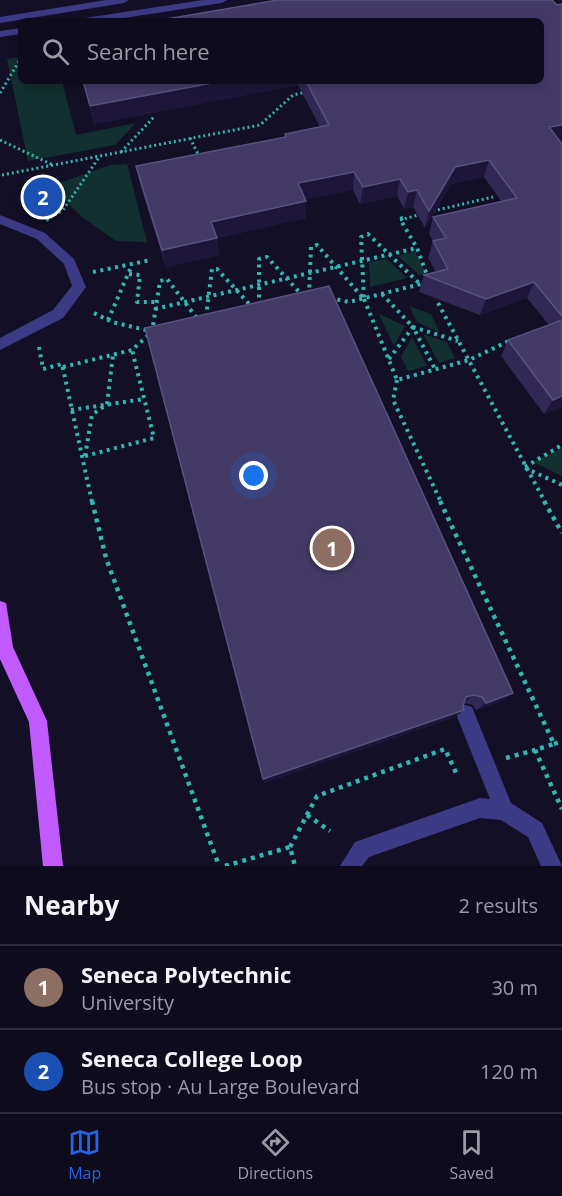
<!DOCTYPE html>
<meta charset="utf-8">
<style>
body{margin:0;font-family:"Open Sans",sans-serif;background:#171425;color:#f1f3f6}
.you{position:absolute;left:254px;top:476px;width:21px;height:21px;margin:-15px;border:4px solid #fff;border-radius:50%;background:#1a73e8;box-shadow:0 0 0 9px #1a73e833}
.badge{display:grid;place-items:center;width:39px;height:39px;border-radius:50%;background:#2563eb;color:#fff;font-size:20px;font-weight:700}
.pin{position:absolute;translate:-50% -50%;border:3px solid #fff;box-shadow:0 2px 6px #0006}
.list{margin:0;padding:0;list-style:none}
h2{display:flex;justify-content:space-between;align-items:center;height:78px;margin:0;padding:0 24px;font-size:26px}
h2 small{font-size:20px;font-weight:400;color:#9b9ba3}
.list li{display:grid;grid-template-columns:39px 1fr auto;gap:18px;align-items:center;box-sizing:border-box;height:84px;padding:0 24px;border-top:2px solid #2e2b3b}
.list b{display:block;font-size:22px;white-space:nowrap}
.list p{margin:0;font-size:20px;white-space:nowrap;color:#9b9ba3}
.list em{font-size:20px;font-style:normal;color:#9b9ba3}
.icon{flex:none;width:33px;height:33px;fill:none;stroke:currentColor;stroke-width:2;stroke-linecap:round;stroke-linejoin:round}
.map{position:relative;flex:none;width:562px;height:866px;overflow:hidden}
.search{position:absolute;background:#0e0b1c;box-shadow:0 3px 9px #0003;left:18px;right:18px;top:18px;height:66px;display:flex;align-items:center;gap:15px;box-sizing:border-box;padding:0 21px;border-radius:9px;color:#9b9ba3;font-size:22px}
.sheet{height:246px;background:#0e0b1c}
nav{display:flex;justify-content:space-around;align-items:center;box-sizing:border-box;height:84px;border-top:2px solid #2e2b3b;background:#0e0b1c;font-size:16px;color:#9b9ba3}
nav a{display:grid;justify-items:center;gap:3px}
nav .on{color:#2563eb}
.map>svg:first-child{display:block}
.green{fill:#12302f}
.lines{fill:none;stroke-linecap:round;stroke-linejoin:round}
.path-far2{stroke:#2fb8b0;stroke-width:3;stroke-dasharray:2 3;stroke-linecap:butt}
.path-far1{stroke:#2fb8b0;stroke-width:4;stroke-dasharray:3 4.5;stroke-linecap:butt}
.path{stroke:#2fb8b0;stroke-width:4.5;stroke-dasharray:4 5;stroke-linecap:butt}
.minor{fill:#3d3a85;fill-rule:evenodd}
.major{fill:#c25bff;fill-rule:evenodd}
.wall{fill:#312854}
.shaded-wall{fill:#1d163a}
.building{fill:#433a66;stroke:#5a527e;stroke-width:1.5}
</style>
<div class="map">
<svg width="562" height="866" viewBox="0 0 562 866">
<rect width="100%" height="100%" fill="#130f26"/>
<!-- green -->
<g class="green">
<polygon points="21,57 21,81 62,81 76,135 136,123 115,145 28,161 7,59"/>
<polygon points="127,164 147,242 116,241 82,217 50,186 111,165"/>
<polygon points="415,251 426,274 419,275 398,256"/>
<polygon points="387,259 407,278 370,287 369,262"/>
<polygon points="409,306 431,314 440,333 417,322"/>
<polygon points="379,314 405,326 394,346"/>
<polygon points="423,334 447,342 455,358 439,363"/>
<polygon points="412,337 427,366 408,371 401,357"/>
<polygon points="562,448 562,476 533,462"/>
</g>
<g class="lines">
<!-- path-far2 -->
<g class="path-far2">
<polyline points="0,93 21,58"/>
<polyline points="190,138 199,156"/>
<polyline points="0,140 53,165"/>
<polyline points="121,152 154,117"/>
<polyline points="2,175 260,125 293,95 306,92"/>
<polyline points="433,211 493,197"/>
<polyline points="46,220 63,210 100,156"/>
<polyline points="400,220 422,214"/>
</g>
<!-- path-far1 -->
<g class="path-far1">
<polyline points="403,218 400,219 417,248 428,278"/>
<polyline points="46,220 49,218"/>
<polyline points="93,272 151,260"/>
<polyline points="129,274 140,275 137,302 157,302"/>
<polyline points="382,294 413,327 458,341"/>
<polyline points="309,295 311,247 317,245 364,299 361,237 368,234 420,284"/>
<polyline points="330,298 349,302 421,284"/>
<polyline points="364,299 397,380 469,360 511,340"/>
<polyline points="438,303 545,502"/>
<polyline points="259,305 259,259 267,257 302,295"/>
<polyline points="155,309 417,248"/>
<polyline points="94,313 112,322 150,331"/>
<polyline points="206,317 212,269 217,269 251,306"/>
<polyline points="108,320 132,265"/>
<polyline points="39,347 43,369 62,364 92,502"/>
<polyline points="389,359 413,327 435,369"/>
<polyline points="63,367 132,350 152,332 160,281 167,279 199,321"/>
<polyline points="397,380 393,400 441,502"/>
<polyline points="71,410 144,399"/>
<polyline points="85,456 154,438 132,350"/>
<polyline points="85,456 92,415 107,404 113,355"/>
<polyline points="525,467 562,445"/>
<polyline points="525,468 562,485"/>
</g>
<!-- path -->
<g class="path">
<polyline points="92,501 106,558 219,866"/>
<polyline points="440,501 554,744 535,750 562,809"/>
<polyline points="544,501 562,533"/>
<polyline points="554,744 562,741"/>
<polyline points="506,758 535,750"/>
<polyline points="307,815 330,831"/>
<polyline points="290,847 317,796 445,749 458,777"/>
<polyline points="225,866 290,847 295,866"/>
</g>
<!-- minor -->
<g class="minor">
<polygon points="106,0 129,0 124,3 0,23 0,17"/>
<polygon points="203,0 227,0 222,3 104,21 80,21 85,18"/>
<polygon points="21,28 21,34 0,37 0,31"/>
<polygon points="0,215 45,233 74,259 86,287 63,318 0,350 0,338 53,310 72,286 64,264 37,239 0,224"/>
<polygon points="465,705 472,707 511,803 542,823 562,866 541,866 528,837 501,820 480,818 369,857 362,866 340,866 355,842 480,798 490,799 456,714 458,707"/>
</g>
<!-- major -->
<polygon class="major" points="0,601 6,603 13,647 47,721 63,866 43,866 29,722 0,659"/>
</g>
<!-- wall -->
<g class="wall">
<polygon points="83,81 541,81 560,142 562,144 562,407 544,414 501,356 508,340 549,325 527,298 480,315 419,292 424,275 436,272 428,258 433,241 429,234 433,217 501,201 484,177 451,184 425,228 413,207 404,209 397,196 360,204 353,190 306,199 306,218 217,238 219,255 166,267 140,184 136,166 285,137 285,134 320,127 298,85 94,124"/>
<polygon points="145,328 513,693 502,701 476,710 473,705 464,703 463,706 464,710 455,717 264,783"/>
</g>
<!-- shaded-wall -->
<g class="shaded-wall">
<polygon points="223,81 298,81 298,85 94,124 90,106"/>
<polygon points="562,125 562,141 542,145 549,127"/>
<polygon points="489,160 484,177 451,184 425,228 429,211 455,167"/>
<polygon points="354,172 353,190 298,201 298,183"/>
<polygon points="400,179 397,196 360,204 363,187"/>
<polygon points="417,190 413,207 404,209 408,192"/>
<polygon points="306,201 306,218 213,239 211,222"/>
<polygon points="217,238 219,255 166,267 162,250"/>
<polygon points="534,282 527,298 480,315 486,299"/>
<polygon points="562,396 562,407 544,414 553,400"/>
<polygon points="513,693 502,701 476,710 486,703"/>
<polygon points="474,695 464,703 457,705 466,697"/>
<polygon points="464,710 455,717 264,783 263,779"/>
</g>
<!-- building -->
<g class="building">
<polygon points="278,0 552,0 557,5 562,4 562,125 549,127 562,144 562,316 534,282 486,299 424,275 448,269 433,241 446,238 433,217 517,198 489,160 455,167 429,211 417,190 408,192 400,179 363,187 354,172 298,183 306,201 211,222 217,238 162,250 136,166 286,137 285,134 329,125 306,81 541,81 541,21 155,21"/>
<polygon points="83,81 223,81 90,106"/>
<polygon points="329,286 513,693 486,703 482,697 474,695 466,697 463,706 464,710 263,779 145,328"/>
<polygon points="562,320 562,396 553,400 508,340"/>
</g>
</svg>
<div class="you"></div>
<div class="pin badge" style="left:332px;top:548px;background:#8d6e63">1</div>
<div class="pin badge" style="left:43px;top:197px;background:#1a4fb4">2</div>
<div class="search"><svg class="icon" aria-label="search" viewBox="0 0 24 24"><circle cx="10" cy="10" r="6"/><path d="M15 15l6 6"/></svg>Search here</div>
</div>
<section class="sheet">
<h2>Nearby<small>2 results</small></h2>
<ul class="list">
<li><span class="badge" style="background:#8d6e63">1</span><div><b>Seneca Polytechnic</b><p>University</p></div><em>30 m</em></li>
<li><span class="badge" style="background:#1a4fb4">2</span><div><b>Seneca College Loop</b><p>Bus stop · Au Large Boulevard</p></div><em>120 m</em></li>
</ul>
</section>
<nav>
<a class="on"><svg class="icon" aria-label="map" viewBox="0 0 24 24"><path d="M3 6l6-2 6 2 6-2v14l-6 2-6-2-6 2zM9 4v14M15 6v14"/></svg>Map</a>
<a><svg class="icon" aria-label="directions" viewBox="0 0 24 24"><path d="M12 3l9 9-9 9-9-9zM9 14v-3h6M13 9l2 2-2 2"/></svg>Directions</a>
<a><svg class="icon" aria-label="saved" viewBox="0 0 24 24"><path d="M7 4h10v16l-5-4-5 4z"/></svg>Saved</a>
</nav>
